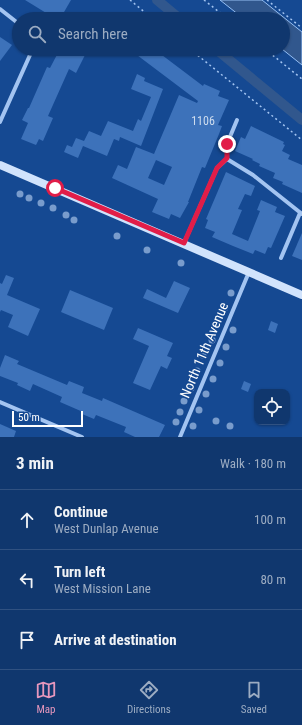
<!DOCTYPE html>
<meta charset="utf-8">
<style>
body{margin:0;font-family:"Roboto Condensed",sans-serif;background:#193f73;color:#f1f3f6}
.controls{position:absolute;right:12px;bottom:12px;display:grid;overflow:hidden;border-radius:8px;box-shadow:0 1px 3px #0004}
.controls button{width:36px;height:36px;display:grid;place-items:center;padding:0;border:0;border-bottom:1px solid #305181;background:#10376e;color:#f1f3f6;font:20px sans-serif}
.scale{position:absolute;left:12px;bottom:10px;width:71px;box-sizing:border-box;padding-left:4px;border:2px solid #fff;border-top:0;font-size:11px;line-height:14px;white-space:nowrap;color:#fff;-webkit-text-stroke:3px #154992;paint-order:stroke}
.stop{position:absolute;width:12px;height:12px;margin:-9px;border:3px solid #e11d48;border-radius:50%;background:#fff}
.stop.end{background:#e11d48;border-color:#fff;box-shadow:0 1px 4px #0008}
.list{margin:0;padding:0;list-style:none}
h2{display:flex;justify-content:space-between;align-items:center;height:52px;margin:0;padding:0 16px;font-size:17px}
h2 small{font-size:13px;font-weight:400;color:#9cacc2}
.list li{display:grid;grid-template-columns:26px 1fr auto;gap:12px;align-items:center;box-sizing:border-box;height:60px;padding:0 16px;border-top:1px solid #305181}
.list b{display:block;font-size:15px;white-space:nowrap}
.list p{margin:0;font-size:13px;white-space:nowrap;color:#9cacc2}
.list em{font-size:13px;font-style:normal;color:#9cacc2}
.icon{flex:none;width:22px;height:22px;fill:none;stroke:currentColor;stroke-width:2;stroke-linecap:round;stroke-linejoin:round}
.map{position:relative;flex:none;width:302px;height:437px;overflow:hidden}
.search{position:absolute;background:#10376e;box-shadow:0 1px 3px #0004;left:12px;right:12px;top:12px;height:44px;display:flex;align-items:center;gap:10px;box-sizing:border-box;padding:0 14px;border-radius:22px;color:#9cacc2;font-size:15px}
.sheet{height:232px;background:#10376e}
nav{display:flex;justify-content:space-around;align-items:center;box-sizing:border-box;height:56px;border-top:1px solid #305181;background:#10376e;font-size:11px;color:#9cacc2}
nav a{display:grid;justify-items:center;gap:2px}
nav .on{color:#e797bd}
.map>svg:first-child{display:block}
.water{fill:#31578d;stroke:#95bff4}
.lines{fill:none;stroke-linecap:round;stroke-linejoin:round}
.canal{stroke:#31578d;stroke-width:10}
.building{fill:#3d72ba;fill-rule:evenodd}
.path{stroke:#a3c4f1;stroke-width:1.5;stroke-dasharray:2 3;stroke-linecap:butt}
.street{stroke:#a3c4f1;stroke-width:4}
.secondary{stroke:#d1e3fc;stroke-width:8}
.tree{fill:#799ccc}
.route{stroke:#e11d48;stroke-width:5}
.labels{text-anchor:middle;dominant-baseline:central;stroke-width:3;stroke-linejoin:round;paint-order:stroke}
.number-label{font-size:12px;fill:#cedcee}
.street-label{font-size:14px;fill:#fff;stroke:#154992}
</style>
<div class="map">
<svg width="302" height="437" viewBox="0 0 302 437">
<rect width="100%" height="100%" fill="#154992"/>
<!-- water -->
<polygon class="water" points="220,0 262,0 302,32 302,65 282,49 283,49 283,19 244,19"/>
<g class="lines">
<!-- canal -->
<g class="canal">
<polyline points="157,0 180,19"/>
<polyline points="216,49 302,120"/>
</g>
</g>
<!-- building -->
<g class="building">
<polygon points="25,0 71,0 60,19 56,19"/>
<polygon points="0,37 12,45 0,61"/>
<polygon points="60,49 88,49 76,73 69,69 48,116 53,118 43,141 39,139 36,145 21,139 28,123 22,120 28,108 29,108 47,67 50,68"/>
<path d="M129,49H154L203,86L204,84L220,91L218,96L229,100L218,125L222,126L219,134L205,168L202,167L188,202H189L180,218L171,214L169,219L152,212L158,199L112,178L118,165L127,169L136,147L154,154L179,95L197,103L198,101ZM156,160L172,167L164,185L148,178Z"/>
<polygon points="137,74 145,78 144,81 163,89 141,146 120,137 119,141 114,139 107,156 83,146 78,158 64,152 67,145 72,147 76,138 84,141 89,131 101,136 108,121 133,131 138,119 141,121 151,97 131,89"/>
<polygon points="251,126 284,142 283,144 285,145 282,151 290,155 288,159 302,165 302,193 282,184 283,182 273,178 275,173 259,166 260,164 252,160 253,159 235,151 241,137 245,139"/>
<polygon points="226,172 255,186 251,196 245,194 238,209 242,210 232,234 248,241 260,211 257,210 261,200 277,207 275,212 285,216 271,248 268,247 265,254 255,250 253,254 233,246 212,237 215,232 205,228 208,220 206,219"/>
<polygon points="302,233 302,260 292,256"/>
<polygon points="6,275 14,278 7,295 40,309 28,336 8,327 13,315 1,310 0,312 0,283 2,284"/>
<polygon points="174,281 190,288 178,313 143,298 147,289 166,298"/>
<polygon points="70,290 113,308 104,330 61,312"/>
<polygon points="271,321 278,324 275,333 268,330"/>
<polygon points="138,328 173,343 167,356 172,358 167,369 161,366 150,390 133,383 149,346 133,339"/>
<polygon points="5,355 19,361 17,364 67,385 69,381 84,387 82,393 102,401 103,398 165,425 159,437 135,437 124,432 126,427 96,415 94,419 82,414 83,412 60,402 62,397 33,384 30,391 17,385 18,383 0,376 0,368"/>
<polygon points="244,381 251,384 248,392 241,389"/>
<polygon points="0,424 16,431 14,437 0,437"/>
</g>
<g class="lines">
<!-- path -->
<g class="path">
<polyline points="130,0 153,19"/>
<polyline points="204,0 228,19"/>
<polyline points="267,0 302,28"/>
<polyline points="190,49 302,140"/>
<polyline points="265,49 302,79"/>
</g>
<!-- street -->
<g class="street">
<polyline points="0,9 19,24"/>
<polyline points="0,122 30,55 32,49"/>
<polyline points="227,159 253,175 302,214"/>
<polyline points="184,243 217,168 227,159 227,144 237,120"/>
<polyline points="281,258 300,213"/>
<polyline points="0,402 82,437"/>
<polyline points="180,437 249,272"/>
</g>
<!-- secondary -->
<polyline class="secondary" points="0,165 302,295"/>
</g>
<!-- trees -->
<g class="tree">
<circle cx="20" cy="194" r="3.5"/>
<circle cx="29" cy="198" r="3.5"/>
<circle cx="41" cy="203" r="3.5"/>
<circle cx="53" cy="208" r="3.5"/>
<circle cx="66" cy="215" r="3.5"/>
<circle cx="74" cy="220" r="3.5"/>
<circle cx="117" cy="236" r="3.5"/>
<circle cx="147" cy="250" r="3.5"/>
<circle cx="181" cy="263" r="3.5"/>
<circle cx="231" cy="293" r="3.5"/>
<circle cx="224" cy="309" r="3.5"/>
<circle cx="217" cy="324" r="3.5"/>
<circle cx="233" cy="330" r="3.5"/>
<circle cx="212" cy="340" r="3.5"/>
<circle cx="226" cy="347" r="3.5"/>
<circle cx="203" cy="355" r="3.5"/>
<circle cx="220" cy="363" r="3.5"/>
<circle cx="197" cy="371" r="3.5"/>
<circle cx="213" cy="379" r="3.5"/>
<circle cx="191" cy="388" r="3.5"/>
<circle cx="206" cy="394" r="3.5"/>
<circle cx="184" cy="401" r="3.5"/>
<circle cx="199" cy="410" r="3.5"/>
<circle cx="180" cy="412" r="3.5"/>
<circle cx="216" cy="421" r="3.5"/>
<circle cx="176" cy="422" r="3.5"/>
<circle cx="193" cy="426" r="3.5"/>
<circle cx="230" cy="426" r="3.5"/>
</g>
<g class="lines">
<!-- route -->
<polyline class="route" points="55,188 184,243 217,168 227,158 227,144"/>
</g>
<g class="labels">
<!-- number labels -->
<g class="number-label">
<text x="203" y="121">1106</text>
</g>
<!-- street labels -->
<g class="street-label">
<text transform="translate(204 350) rotate(-67)">North 11th Avenue</text>
</g>
</g>
</svg>
<div class="controls">
<button><svg class="icon" aria-label="locate" viewBox="0 0 24 24"><circle cx="12" cy="12" r="6"/><path d="M12 2v4M12 18v4M2 12h4M18 12h4"/></svg></button>
</div>
<div class="scale">50 m</div>
<div class="stop" style="left:55px;top:188px"></div>
<div class="stop end" style="left:227px;top:144px"></div>
<div class="search"><svg class="icon" aria-label="search" viewBox="0 0 24 24"><circle cx="10" cy="10" r="6"/><path d="M15 15l6 6"/></svg>Search here</div>
</div>
<section class="sheet">
<h2>3 min<small>Walk · 180 m</small></h2>
<ul class="list">
<li><svg class="icon" aria-label="ahead" viewBox="0 0 24 24"><path d="M12 20V5M6 11l6-6 6 6"/></svg><div><b>Continue</b><p>West Dunlap Avenue</p></div><em>100 m</em></li>
<li><svg class="icon" aria-label="left" viewBox="0 0 24 24"><path d="M17 20v-9H6M10 6l-5 5 5 5"/></svg><div><b>Turn left</b><p>West Mission Lane</p></div><em>80 m</em></li>
<li><svg class="icon" aria-label="arrive" viewBox="0 0 24 24"><path d="M6 21V4h12l-3 4 3 4H6"/></svg><div><b>Arrive at destination</b></div></li>
</ul>
</section>
<nav>
<a class="on"><svg class="icon" aria-label="map" viewBox="0 0 24 24"><path d="M3 6l6-2 6 2 6-2v14l-6 2-6-2-6 2zM9 4v14M15 6v14"/></svg>Map</a>
<a><svg class="icon" aria-label="directions" viewBox="0 0 24 24"><path d="M12 3l9 9-9 9-9-9zM9 14v-3h6M13 9l2 2-2 2"/></svg>Directions</a>
<a><svg class="icon" aria-label="saved" viewBox="0 0 24 24"><path d="M7 4h10v16l-5-4-5 4z"/></svg>Saved</a>
</nav>
